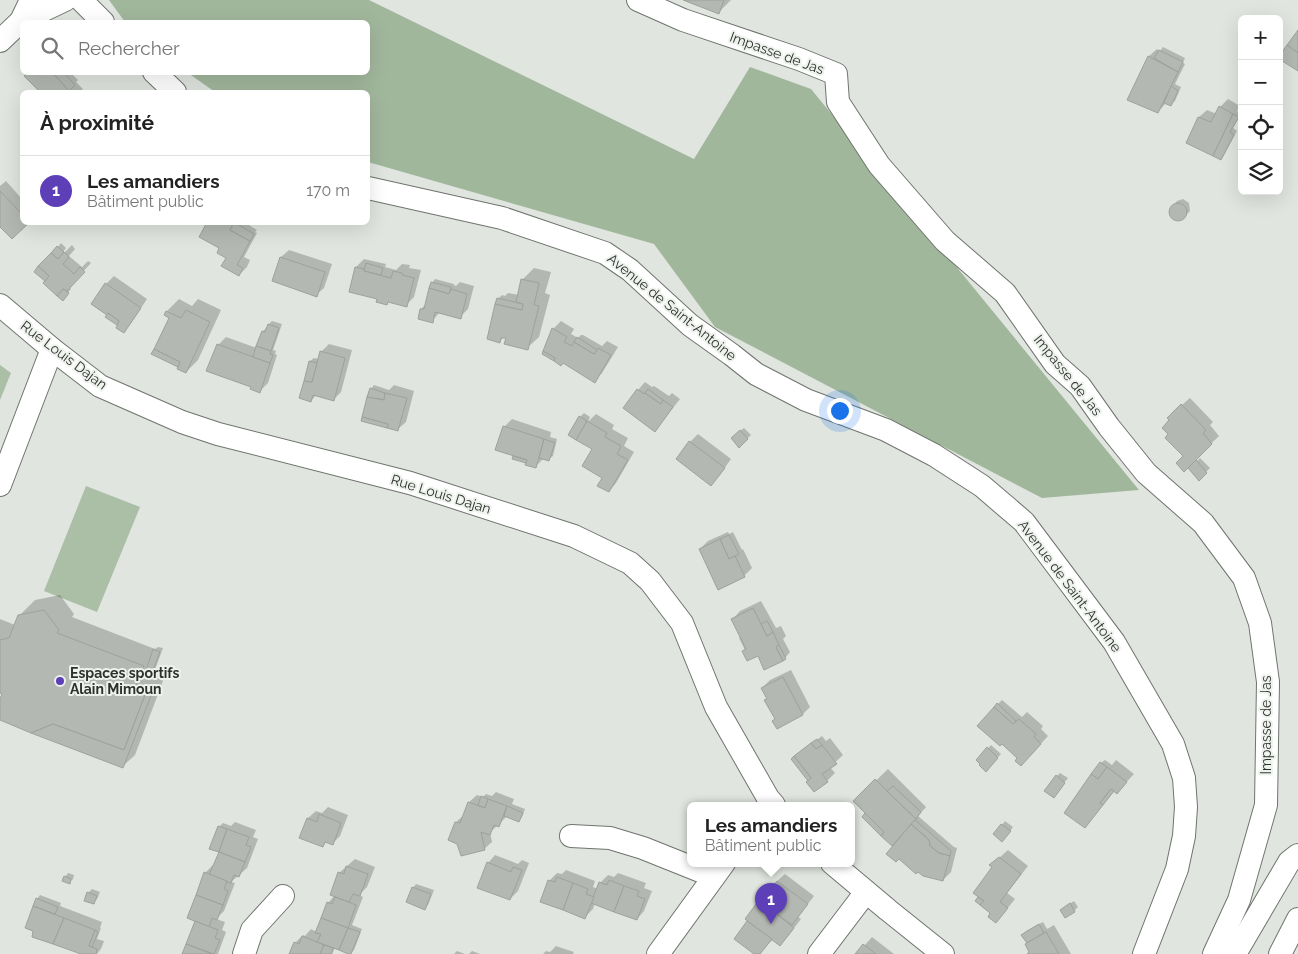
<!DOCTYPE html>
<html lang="fr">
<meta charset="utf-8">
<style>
body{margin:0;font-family:Raleway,sans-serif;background:#f2f2f2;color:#222}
.controls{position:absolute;right:15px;top:15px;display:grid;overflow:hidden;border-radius:8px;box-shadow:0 5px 20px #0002}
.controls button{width:45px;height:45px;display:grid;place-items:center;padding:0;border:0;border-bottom:1px solid #e0e0e0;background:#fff;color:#222;font:25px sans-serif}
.you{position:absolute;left:839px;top:410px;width:18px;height:18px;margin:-12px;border:4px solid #fff;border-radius:50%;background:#1a73e8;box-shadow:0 0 0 8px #1a73e833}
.badge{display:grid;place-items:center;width:32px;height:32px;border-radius:50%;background:#5d3fb7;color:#fff;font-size:16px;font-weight:700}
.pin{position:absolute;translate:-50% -41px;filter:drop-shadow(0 1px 2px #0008)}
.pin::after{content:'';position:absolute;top:26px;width:18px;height:15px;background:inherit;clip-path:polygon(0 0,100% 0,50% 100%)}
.popup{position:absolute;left:687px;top:802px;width:168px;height:65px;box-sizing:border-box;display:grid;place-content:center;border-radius:8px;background:#fff;filter:drop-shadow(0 1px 4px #0005);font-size:16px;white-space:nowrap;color:#767676}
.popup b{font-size:19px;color:#222}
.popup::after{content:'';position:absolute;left:50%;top:100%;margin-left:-10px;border:10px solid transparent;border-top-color:#fff}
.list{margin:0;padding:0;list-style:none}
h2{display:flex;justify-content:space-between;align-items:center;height:65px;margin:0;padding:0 20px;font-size:21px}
h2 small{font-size:16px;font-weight:400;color:#767676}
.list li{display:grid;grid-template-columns:32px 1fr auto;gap:15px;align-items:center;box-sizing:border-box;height:70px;padding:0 20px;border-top:1px solid #e0e0e0}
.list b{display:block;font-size:19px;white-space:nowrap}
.list p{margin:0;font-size:16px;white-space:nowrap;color:#767676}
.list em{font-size:16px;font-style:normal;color:#767676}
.icon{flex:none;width:28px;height:28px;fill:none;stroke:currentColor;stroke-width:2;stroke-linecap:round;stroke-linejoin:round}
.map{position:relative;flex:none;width:1298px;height:954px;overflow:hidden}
.search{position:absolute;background:#fff;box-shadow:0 5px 20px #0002;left:20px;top:20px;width:350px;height:55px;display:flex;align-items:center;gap:12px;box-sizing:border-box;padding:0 18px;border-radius:8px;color:#767676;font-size:19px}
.panel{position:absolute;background:#fff;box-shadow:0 5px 20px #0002;left:20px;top:90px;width:350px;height:135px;border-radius:8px}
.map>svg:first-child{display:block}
.green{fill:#abbea6}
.forest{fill:#a1b79c}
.shadow{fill:#0003}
.building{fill:#b4b8b2;stroke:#9ea29c}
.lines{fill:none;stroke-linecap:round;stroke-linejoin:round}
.street-casing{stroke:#6f746e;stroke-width:24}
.street{stroke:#fff;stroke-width:22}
.poi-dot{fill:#5d3fb7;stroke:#edf2ec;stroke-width:2}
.labels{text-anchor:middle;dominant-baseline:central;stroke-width:4;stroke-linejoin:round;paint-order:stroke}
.street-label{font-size:14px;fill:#2f312e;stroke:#edf2ec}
.poi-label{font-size:14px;font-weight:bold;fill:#2f312e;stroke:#edf2ec;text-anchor:start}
</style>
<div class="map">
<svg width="1298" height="954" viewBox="0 0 1298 954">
<rect width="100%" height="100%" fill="#e0e5df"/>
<!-- green -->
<g class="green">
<polygon points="0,365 11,373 0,400"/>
<polygon points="86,486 140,507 97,612 44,591"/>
</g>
<!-- forest -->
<polygon class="forest" points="109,0 369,0 694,159 750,67 811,89 1139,490 1042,498 715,327 654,244 368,162 368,92 215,92 188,73 368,72 368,22 125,22"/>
<!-- shadow -->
<g class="shadow">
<polygon points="686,0 731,0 718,13"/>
<polygon points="1163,47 1185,58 1183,63 1185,64 1175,84 1181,87 1175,101 1171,104 1166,103 1158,112 1129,100 1149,56 1157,49 1160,51"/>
<polygon points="29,72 70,72 78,80 76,82 83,89 79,92 42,92 26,76"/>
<polygon points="1228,99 1240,106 1237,111 1241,113 1233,128 1237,131 1224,155 1221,159 1188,143 1199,117 1207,110 1217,114 1220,107"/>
<polygon points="6,181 22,199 22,222 0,225 0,186"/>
<polygon points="1183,199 1189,203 1190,211 1182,219 1177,220 1172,217 1170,210 1177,201"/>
<polygon points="209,222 244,222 257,230 255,232 257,233 244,257 250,260 247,267 239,275 221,248"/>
<polygon points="61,243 66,248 63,252 64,253 72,245 75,249 69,256 82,267 88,261 91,263 69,287 71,289 63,299 58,247"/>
<polygon points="289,250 332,264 324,288 316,295 281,257"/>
<polygon points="364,259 386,264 385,267 396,270 402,264 410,265 409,268 421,270 414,297 406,305 378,298 356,267"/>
<polygon points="534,268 551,272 545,293 550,295 539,337 527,348 507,337 504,337 500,341 498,299 502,295 505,296 508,293 519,295 522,280"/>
<polygon points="114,276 147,299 131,323 123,331 119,324 107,317 106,284"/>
<polygon points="435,279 454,284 454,285 456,286 460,282 474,286 468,309 460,317 440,312 432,321 421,309 426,304 432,283"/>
<polygon points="179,299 192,306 198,299 221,310 198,360 186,372 171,317 165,314 167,311"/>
<polygon points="272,321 282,324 273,350 276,351 275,354 277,355 268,383 260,391 252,386 218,345 226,337 257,348 263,331 266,328 267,328 269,324"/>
<polygon points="561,321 574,329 571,334 578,338 581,335 583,335 602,346 607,341 618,347 602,373 594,381 553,329"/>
<polygon points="329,344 352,350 341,392 334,399 316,395 311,401 310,361 314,358 319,359 321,352"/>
<polygon points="645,382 652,387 654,386 669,396 672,393 680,399 662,422 655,430 638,390"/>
<polygon points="374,385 389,390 394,385 414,391 406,422 398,429 371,389"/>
<polygon points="1190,398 1213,422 1210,425 1219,436 1184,470 1184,456 1171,420 1176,410"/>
<polygon points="584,413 590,417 588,422 596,414 614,425 612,429 628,438 624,446 634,452 616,483 609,491 593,449 580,417"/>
<polygon points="512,419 551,432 550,437 557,439 553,456 549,459 543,459 535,467 527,462 514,458 514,455 504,427"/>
<polygon points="744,428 751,435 739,446 736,434"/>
<polygon points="698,434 731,459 719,476 711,484 690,442"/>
<polygon points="1200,458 1210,468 1199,479 1190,468"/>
<polygon points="728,532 729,534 733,532 742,550 743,549 752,568 744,576 700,549 708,541"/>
<polygon points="60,595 74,614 72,617 155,649 158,647 163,648 154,672 161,675 160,679 163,681 135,755 123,766 0,719 0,703 4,693 0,691 0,619 15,625 19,616 35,600"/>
<polygon points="761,601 776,628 781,626 786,636 783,639 790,652 785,658 758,654 745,650 739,638 741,636 733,619 740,611"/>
<polygon points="791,670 810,707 803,714 776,719 762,688 770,680"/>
<polygon points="1002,700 1022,717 1027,712 1043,726 1041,729 1048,736 1029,757 1019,758 998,704"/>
<polygon points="822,736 826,741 830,738 843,755 830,767 835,773 827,781 804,749"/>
<polygon points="991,745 1001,754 986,770 978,760"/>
<polygon points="1105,760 1112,765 1116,760 1134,774 1117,792 1114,790 1092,819 1085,827 1101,763"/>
<polygon points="888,769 926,807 918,816 954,847 957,848 951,872 943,880 894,846 864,817 867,813 855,801"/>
<polygon points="1060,773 1068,778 1057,792 1057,776"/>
<polygon points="496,792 514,799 512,804 525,809 522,817 519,820 507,816 497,826 490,832 492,842 484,849 456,822 464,815 469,802 477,795 483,797 486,794 492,796"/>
<polygon points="328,807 348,815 340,836 332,844 327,841 322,846 301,838 308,818 316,811 322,813"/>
<polygon points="1005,821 1013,827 1006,837 1002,825"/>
<polygon points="235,822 256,830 253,837 258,839 247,868 231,882 235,883 224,911 216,919 225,922 222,930 226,932 218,954 184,954 197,920 205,873 213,865 214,866 220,851 219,827 223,823 231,826"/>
<polygon points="1008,850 1028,866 1007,893 1015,899 1003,914 992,913 977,901 980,896 994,867 991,865"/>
<polygon points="495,855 518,864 522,860 529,863 518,891 510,899 488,863"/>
<polygon points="355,859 375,867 367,887 359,895 363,897 352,925 362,929 354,950 350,954 335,948 332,954 291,954 295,943 303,935 305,936 311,929 317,932 328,903 335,895 339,873"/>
<polygon points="566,870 595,881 593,887 598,889 600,883 608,875 614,877 618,873 646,883 644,888 652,891 644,911 637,919 595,903 593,909 585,917 549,881 557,873 562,874"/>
<polygon points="68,873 74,875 73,879 69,883 65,877"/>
<polygon points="785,874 814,896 798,917 801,919 788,936 780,944 773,939 759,954 756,954 736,939 749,920 760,901 768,894 777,881"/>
<polygon points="416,884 434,890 428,905 425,908 413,888"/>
<polygon points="92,889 100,892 97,899 93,903 88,893"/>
<polygon points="40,895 61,903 60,906 102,922 100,928 101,928 97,939 104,941 101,949 97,954 84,954 26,927 37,899"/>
<polygon points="1074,901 1078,907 1074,911 1065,907"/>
<polygon points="1043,922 1047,929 1054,925 1071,954 1027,954 1030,951 1028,943 1022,935 1026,931"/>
<polygon points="872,937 894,954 857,954"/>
<polygon points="556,946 574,952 573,954 543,954 546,951 550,952"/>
<polygon points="457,951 465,954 454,954"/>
<polygon points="472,951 480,954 469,954"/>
</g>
<!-- building -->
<g class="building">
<polygon points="683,0 724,0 719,14"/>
<polygon points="1298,30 1298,53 1287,45"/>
<polygon points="1287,45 1298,53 1298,71 1279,59 1279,56"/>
<polygon points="1159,50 1183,62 1178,72 1154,58"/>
<polygon points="1148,56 1178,72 1158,113 1127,100"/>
<polygon points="28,72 52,72 71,92 40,92 24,76"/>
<polygon points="52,72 63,72 75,85 69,91"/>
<polygon points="1171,86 1178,91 1171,106 1164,103"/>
<polygon points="1219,106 1233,114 1213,156 1186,143 1198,117 1211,122"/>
<polygon points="1233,114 1239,117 1230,132 1234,135 1221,160 1213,156"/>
<polygon points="0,191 21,213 22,212 22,222 30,222 12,239 0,227"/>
<circle cx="1178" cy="212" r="9"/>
<polygon points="207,222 234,222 230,230 250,241 237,265 243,268 239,276 221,266 226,258 217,253 219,248 199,237"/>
<polygon points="234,222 254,234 250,241 230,230"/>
<polygon points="57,246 64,252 58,259 51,253"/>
<polygon points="64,252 69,257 63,264 74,274 80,267 85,272 67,291 63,289 57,296 43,283 49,276 38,266 51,253 58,259"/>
<polygon points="280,257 325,272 317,297 272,281"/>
<polygon points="366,263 383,268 381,275 364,271"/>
<polygon points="38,266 49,276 45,281 34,272"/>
<polygon points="355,267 364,269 364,271 391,278 393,271 402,273 402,275 414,278 407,307 388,302 387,305 376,302 377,299 349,292"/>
<polygon points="521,279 539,283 534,305 539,306 528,350 504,344 506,338 501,338 500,343 487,339 495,304 522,310 523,304 516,302"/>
<polygon points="431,282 451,287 449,294 429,288"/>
<polygon points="105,283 141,308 124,333 116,328 119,321 108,313 107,315 91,304"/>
<polygon points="429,288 449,294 451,289 467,294 461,319 435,312 433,323 418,319 420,309 424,309"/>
<polygon points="63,289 69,293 63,301 57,296"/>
<polygon points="497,298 523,304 522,310 495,304"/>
<polygon points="186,310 210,322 186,373 177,369 180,362 154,349 169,318 164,315 166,311 181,318"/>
<polygon points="108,313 119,321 117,325 105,317"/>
<polygon points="268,324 279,328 271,351 256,346 262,331 265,332"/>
<polygon points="552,328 567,337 564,342 572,346 574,342 594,354 598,348 611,355 595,383 563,363 561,366 554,361 555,358 543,351"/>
<polygon points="577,337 597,350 594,354 574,342"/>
<polygon points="217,344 270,363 260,393 250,389 251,387 206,371"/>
<polygon points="256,346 271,351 270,354 273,355 270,363 253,357"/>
<polygon points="154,349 180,362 178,367 151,354"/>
<polygon points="320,351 345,358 334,401 313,395 311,402 299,398 304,381 312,382"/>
<polygon points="543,351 555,358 554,361 542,354"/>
<polygon points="309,361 317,363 312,382 304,381"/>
<polygon points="370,388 385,393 384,400 367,397"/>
<polygon points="637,389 644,394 645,393 661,404 663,400 673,407 655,432 623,408"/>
<polygon points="648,389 663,400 661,404 645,393"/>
<polygon points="385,393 407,398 398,431 387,428 388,424 362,417 367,397 384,400"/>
<polygon points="1181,404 1206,430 1203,433 1212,444 1184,472 1176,463 1183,456 1165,438 1168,434 1162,428 1169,420 1167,418"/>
<polygon points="579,416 587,421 576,440 568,435"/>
<polygon points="362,417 388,424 387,428 361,421"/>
<polygon points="587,421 607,433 605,437 621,446 617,454 628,460 609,492 597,486 602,478 582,466 592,449 576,440"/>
<polygon points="503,426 544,439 536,468 525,465 527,460 495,450"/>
<polygon points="740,430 748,439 739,448 731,438"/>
<polygon points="544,439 555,443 549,461 539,458"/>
<polygon points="689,441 725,468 711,486 676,459"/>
<polygon points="513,456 527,460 526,463 512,459"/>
<polygon points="1196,460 1207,473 1199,481 1188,468"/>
<polygon points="729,535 739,554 729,559 720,539"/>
<polygon points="720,539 729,559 735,556 745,577 718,590 699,549"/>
<polygon points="753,608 767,636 773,632 779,645 776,647 783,661 764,670 758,656 747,661 742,651 746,649 731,619"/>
<polygon points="44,610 59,630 57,633 144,666 136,686 147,690 124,750 53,724 31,733 0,720 0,699 2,694 0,693 0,640 9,638 18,615"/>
<polygon points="767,621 773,632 767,636 761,624"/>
<polygon points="779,645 786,659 783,661 776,647"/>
<polygon points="153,649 160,652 150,678 144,676"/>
<polygon points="783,677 803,715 777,729 772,721 775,719 764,700 767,699 761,688"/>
<polygon points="147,690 152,693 123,768 31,733 53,724 124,750"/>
<polygon points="997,703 1016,721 1013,724 994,707"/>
<polygon points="994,707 1013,724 1019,719 1036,734 1034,737 1041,744 1021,766 1015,761 1017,758 1002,744 1000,746 977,726"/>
<polygon points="817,739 822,745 816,749 811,743"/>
<polygon points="811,743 816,749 822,745 837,764 822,774 828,782 814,792 806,782 811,778 794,756"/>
<polygon points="987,747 998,758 986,772 979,765 980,764 976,760"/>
<polygon points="794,756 811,778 808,781 791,759"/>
<polygon points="1100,762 1107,767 1098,779 1091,774"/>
<polygon points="1107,767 1127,782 1117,794 1111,789 1100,803 1103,805 1085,828 1064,813 1091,774 1098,779"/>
<polygon points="1056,775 1065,783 1054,798 1044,791"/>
<polygon points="875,779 916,819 892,846 881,836 884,832 853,801"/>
<polygon points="893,786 921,812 916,819 887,791"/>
<polygon points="1111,789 1114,791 1103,805 1100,803"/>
<polygon points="481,796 488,799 485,808 478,805"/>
<polygon points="488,799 507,806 499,827 494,825 490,835 481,832 485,850 461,856 457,844 448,840 455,822 460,823 468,802 485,808"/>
<polygon points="507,806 523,813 519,822 504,816"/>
<polygon points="865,813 884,832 881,836 862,817"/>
<polygon points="319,814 341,823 333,845 325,842 323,847 299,838 307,818 317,822"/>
<polygon points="915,820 951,851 950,856 939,853 930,846 929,840 911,824"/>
<polygon points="911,824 929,840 930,846 939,853 950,856 943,881 923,876 918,872 916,874 899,859 896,862 886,854"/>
<polygon points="1001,824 1011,831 1002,842 993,834"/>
<polygon points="218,826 227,829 219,852 209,849"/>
<polygon points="227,829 249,837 246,845 251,847 245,862 219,852"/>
<polygon points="219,852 245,862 239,877 234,875 231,883 209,875"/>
<polygon points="999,857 1021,874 1000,902 1008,908 996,923 988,917 990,913 980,905 984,901 973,893 992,867 989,865"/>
<polygon points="487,862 511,872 513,867 522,870 510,900 477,888"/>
<polygon points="346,866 368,874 360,896 353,894 349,902 330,895 338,872 344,874"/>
<polygon points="204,872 227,881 224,889 228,891 223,905 196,895"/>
<polygon points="64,876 71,879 70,884 62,881"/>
<polygon points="557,877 573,883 563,910 540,902 548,880 555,882"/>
<polygon points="609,880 624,886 614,912 591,903 599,882 607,885"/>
<polygon points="777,881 808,904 792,925 761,902"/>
<polygon points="573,883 588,889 586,894 594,897 585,919 563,910"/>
<polygon points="624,886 639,891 637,896 645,899 637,920 614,912"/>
<polygon points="412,887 431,894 425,910 406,902"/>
<polygon points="87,892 97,896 94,904 84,901"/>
<polygon points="196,895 223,905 217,920 212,918 209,927 187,918"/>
<polygon points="335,897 356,905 348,928 321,918 327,902 332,904"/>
<polygon points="978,897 984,901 980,905 975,901"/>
<polygon points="36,898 58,907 55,914 33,906"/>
<polygon points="759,900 794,928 780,946 745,919"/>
<polygon points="1070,903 1075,912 1065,918 1060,910"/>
<polygon points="33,906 64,918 53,944 32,937 33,931 25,928"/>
<polygon points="64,918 95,930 89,946 97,949 96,954 81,954 53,944"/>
<polygon points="321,918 348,928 339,950 317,942 321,934 315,933"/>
<polygon points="195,921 218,930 215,938 220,940 214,954 186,944"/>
<polygon points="747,921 772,939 760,954 754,954 734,939"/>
<polygon points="1039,924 1044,933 1027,943 1021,935"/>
<polygon points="348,928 360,932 351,954 348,954 339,950"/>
<polygon points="95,930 98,932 92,947 89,946"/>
<polygon points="1046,932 1059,954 1027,954 1029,952 1025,944"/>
<polygon points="302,936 324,945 320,954 289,954 294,942 299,944"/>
<polygon points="186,944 212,954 182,954"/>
<polygon points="863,944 876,954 855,954"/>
<polygon points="324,945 333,948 331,954 320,954"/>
</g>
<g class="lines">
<!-- street casing -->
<g class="street-casing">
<g id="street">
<polyline points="81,0 103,22"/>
<polyline points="638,0 683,20 799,59 836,74 838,102 879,165 945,241 1005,293 1055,364 1080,386 1109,427 1146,473 1203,523 1244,578 1260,623 1268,682 1266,805 1239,900 1214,954"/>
<polyline points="21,21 65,0"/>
<polyline points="0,41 21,21 31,0"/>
<polyline points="154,72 175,92"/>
<polyline points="368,188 502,218 605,253 630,270 690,325 732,355 756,374 806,400 886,430 934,455 982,486 1024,522 1114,642 1173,744 1184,778 1186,807 1184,836 1177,869 1144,954"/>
<polyline points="0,305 52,349 100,386 182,422 218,434 410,483 574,536 630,563 650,581 682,623 716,707 768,798 774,805"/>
<polyline points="0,485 52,349"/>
<polyline points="571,836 610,838 643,848 713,876"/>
<polyline points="832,863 888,910 943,954"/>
<polyline points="244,954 252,930 283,896"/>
<polyline points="658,954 724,863"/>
<polyline points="819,954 866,892"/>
<polyline points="1235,954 1289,862 1298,855"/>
<polyline points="1280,954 1298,919"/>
</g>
</g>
<!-- street -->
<use href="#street" class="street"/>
</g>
<!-- markers -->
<circle class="poi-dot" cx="60" cy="681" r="5"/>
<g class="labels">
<!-- street labels -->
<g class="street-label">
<text transform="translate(777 53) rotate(20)">Impasse de Jas</text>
<text transform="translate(672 307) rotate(39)">Avenue de Saint-Antoine</text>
<text transform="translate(64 355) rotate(37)">Rue Louis Dajan</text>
<text transform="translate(1068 375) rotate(51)">Impasse de Jas</text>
<text transform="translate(441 494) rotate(17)">Rue Louis Dajan</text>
<text transform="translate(1070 586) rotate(53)">Avenue de Saint-Antoine</text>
<text transform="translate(1266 725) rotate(-90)">Impasse de Jas</text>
</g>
<!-- poi labels -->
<g class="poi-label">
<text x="70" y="673">Espaces sportifs<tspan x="70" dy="16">Alain Mimoun</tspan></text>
</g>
</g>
</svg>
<div class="controls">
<button>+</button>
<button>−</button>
<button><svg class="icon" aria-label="locate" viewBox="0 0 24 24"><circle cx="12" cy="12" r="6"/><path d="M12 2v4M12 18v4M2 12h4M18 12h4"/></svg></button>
<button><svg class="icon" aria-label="layers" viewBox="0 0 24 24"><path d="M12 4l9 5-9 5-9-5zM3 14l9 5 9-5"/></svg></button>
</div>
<div class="you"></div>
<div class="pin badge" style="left:771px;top:924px">1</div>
<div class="popup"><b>Les amandiers</b>Bâtiment public</div>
<div class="search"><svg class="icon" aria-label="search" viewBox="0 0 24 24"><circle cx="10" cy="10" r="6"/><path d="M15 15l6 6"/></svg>Rechercher</div>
<section class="panel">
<h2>À proximité<small></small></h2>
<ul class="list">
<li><span class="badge">1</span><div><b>Les amandiers</b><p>Bâtiment public</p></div><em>170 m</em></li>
</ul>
</section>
</div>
